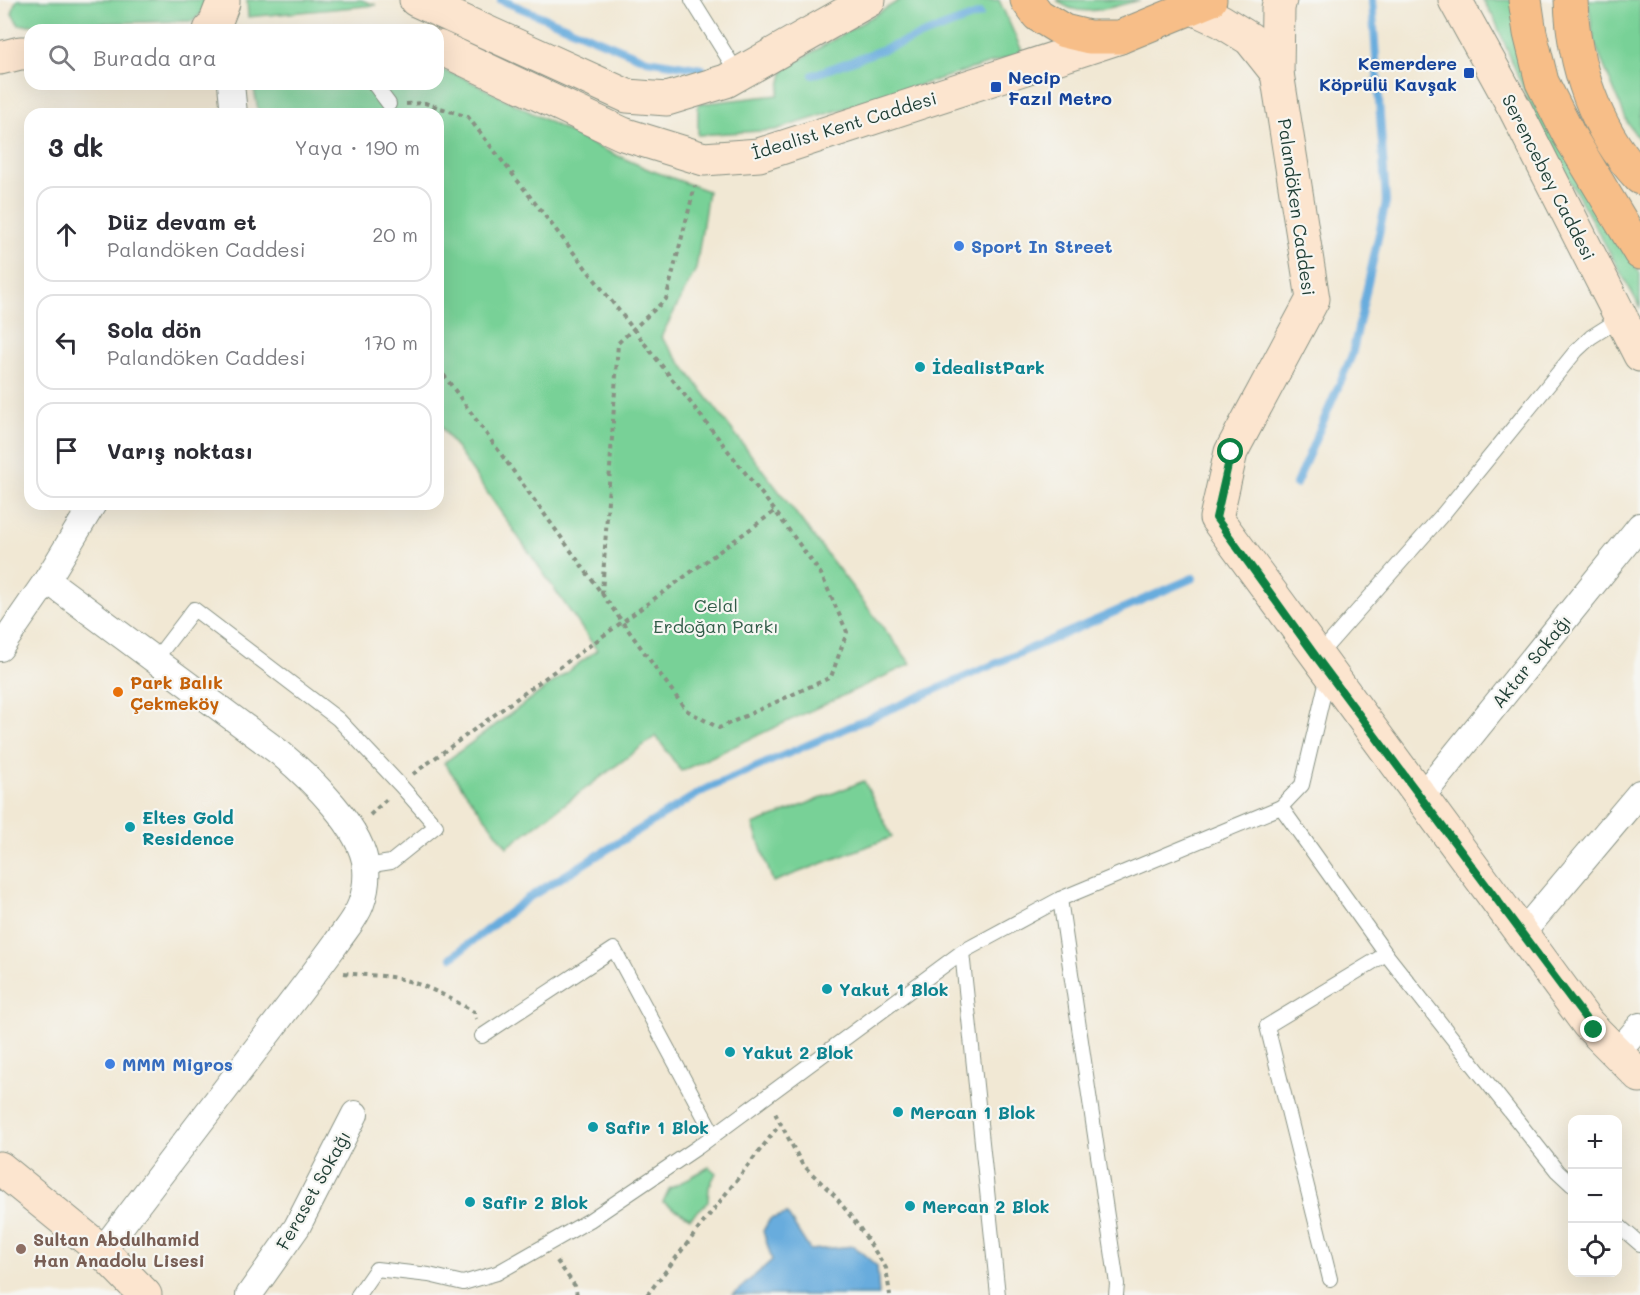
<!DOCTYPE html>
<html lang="tr">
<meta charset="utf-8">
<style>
body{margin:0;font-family:Mali,sans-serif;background:#f7f7f7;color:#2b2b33}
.controls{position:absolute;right:18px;bottom:18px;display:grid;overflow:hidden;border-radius:12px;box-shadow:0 6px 24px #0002}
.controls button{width:54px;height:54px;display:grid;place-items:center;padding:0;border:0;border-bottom:2px solid #e1e1e2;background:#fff;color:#2b2b33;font:30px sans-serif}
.stop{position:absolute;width:18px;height:18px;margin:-14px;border:4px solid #0b8043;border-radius:50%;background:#fff}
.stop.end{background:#0b8043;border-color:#fff;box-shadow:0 2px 6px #0008}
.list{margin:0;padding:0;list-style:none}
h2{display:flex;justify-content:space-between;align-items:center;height:78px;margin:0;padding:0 24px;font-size:26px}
h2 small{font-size:20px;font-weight:400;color:#7c7c81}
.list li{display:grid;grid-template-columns:39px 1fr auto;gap:18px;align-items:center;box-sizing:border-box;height:96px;margin:0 12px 12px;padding:0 12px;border:2px solid #e1e1e2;border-radius:18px}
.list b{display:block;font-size:22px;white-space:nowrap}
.list p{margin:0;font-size:20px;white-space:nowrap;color:#7c7c81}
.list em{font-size:20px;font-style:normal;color:#7c7c81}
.icon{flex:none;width:33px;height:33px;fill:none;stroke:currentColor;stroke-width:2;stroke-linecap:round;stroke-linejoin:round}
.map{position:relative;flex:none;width:1640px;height:1295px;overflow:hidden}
.search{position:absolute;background:#fff;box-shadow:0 6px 24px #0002;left:24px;top:24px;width:420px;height:66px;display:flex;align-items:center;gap:15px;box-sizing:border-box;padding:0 21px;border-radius:18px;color:#7c7c81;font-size:22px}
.panel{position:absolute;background:#fff;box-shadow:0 6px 24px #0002;left:24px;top:108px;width:420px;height:402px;border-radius:18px}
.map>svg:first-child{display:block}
.green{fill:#78d197;stroke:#4c8766;stroke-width:1.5}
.water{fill:#68acdd;stroke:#447488;stroke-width:1.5}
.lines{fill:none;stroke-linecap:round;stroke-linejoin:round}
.stream{stroke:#68acdd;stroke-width:8}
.lane-casing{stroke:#889284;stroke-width:16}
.street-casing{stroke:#889284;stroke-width:28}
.secondary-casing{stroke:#889284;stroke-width:35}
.primary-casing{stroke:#889284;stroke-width:35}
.highway-casing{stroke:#889284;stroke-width:35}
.path{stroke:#889284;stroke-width:4;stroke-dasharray:4.5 4.5;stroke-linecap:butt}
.lane{stroke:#fff;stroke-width:14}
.street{stroke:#fff;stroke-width:26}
.secondary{stroke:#fce5cf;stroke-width:33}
.primary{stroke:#f7be88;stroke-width:33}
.highway{stroke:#f7be88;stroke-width:33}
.route{stroke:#0b8043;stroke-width:8}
.transit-dot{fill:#1a4fb4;stroke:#f6f6f2;stroke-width:2}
.shop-dot{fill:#3f7fe0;stroke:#f6f6f2;stroke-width:2}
.culture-dot{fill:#0f9aa8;stroke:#f6f6f2;stroke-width:2}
.food-dot{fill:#e8710a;stroke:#f6f6f2;stroke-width:2}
.education-dot{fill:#8d6e63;stroke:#f6f6f2;stroke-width:2}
.labels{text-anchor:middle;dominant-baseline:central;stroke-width:4.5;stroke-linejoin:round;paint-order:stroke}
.transit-label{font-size:18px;font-weight:bold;fill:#164399;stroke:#f6f6f2;text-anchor:end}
.street-label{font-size:18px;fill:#1f3d34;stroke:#f6f6f2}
.shop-label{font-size:18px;font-weight:bold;fill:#366cbe;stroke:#f6f6f2;text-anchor:start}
.culture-label{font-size:18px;font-weight:bold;fill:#0d838f;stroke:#f6f6f2;text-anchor:start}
.park-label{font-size:18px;fill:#315b48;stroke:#f6f6f2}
.food-label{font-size:18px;font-weight:bold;fill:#c56008;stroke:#f6f6f2;text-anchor:start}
.education-label{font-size:18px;font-weight:bold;fill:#785e54;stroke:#f6f6f2;text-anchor:start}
</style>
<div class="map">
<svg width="1640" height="1295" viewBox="0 0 1640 1295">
<rect width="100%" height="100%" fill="#f6f6f2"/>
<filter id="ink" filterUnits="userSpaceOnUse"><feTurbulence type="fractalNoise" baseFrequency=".0167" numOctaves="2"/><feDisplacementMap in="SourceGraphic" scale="12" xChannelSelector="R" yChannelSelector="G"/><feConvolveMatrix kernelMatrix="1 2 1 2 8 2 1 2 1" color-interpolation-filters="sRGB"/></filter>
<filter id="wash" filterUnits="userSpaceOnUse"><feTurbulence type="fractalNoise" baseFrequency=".008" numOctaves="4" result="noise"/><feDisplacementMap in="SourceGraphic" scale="24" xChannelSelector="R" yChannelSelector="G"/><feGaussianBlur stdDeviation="1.35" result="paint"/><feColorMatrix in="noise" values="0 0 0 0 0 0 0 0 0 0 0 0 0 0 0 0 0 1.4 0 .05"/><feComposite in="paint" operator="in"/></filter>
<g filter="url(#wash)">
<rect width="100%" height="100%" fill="#f1e8d4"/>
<!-- green -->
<g class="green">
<polygon points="18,0 210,0 210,5 193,21 19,25 12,14 15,3"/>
<polygon points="247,0 361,0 376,5 248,17"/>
<polygon points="900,0 999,0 1023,53 775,130 698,135 698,104 778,95 784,69"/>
<path d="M1057,0H1140C1114,6 1078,21 1057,0Z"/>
<polygon points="1483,0 1516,0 1603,214 1640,274 1640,307 1537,122 1494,18"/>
<polygon points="1588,0 1640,0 1640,141 1628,124 1594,42"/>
<polygon points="438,69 460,76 598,147 650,170 708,191 696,269 661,337 911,664 681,771 656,736 507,847 444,763 597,650 438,422 438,114 259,114 253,84 438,84"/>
<polygon points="864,781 892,837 773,882 753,825"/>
<polygon points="709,1167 716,1173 709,1187 708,1202 690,1218 663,1202 669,1189"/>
</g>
<!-- water -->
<polygon class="water" points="787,1214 810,1250 854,1246 877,1266 879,1295 733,1295 772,1260 763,1231 770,1219"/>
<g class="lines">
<!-- stream -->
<g class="stream">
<polyline points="501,0 647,60 702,69"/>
<polyline points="813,75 980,14"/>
<polyline points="1296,484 1352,355 1386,202 1372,0"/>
<polyline points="452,957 528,898 704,790 1193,578"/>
</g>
</g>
</g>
<g filter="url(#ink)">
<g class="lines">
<!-- lane casing -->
<g class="lane-casing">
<g id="lane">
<polyline points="692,0 738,74"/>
<polyline points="374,84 389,104"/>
<polyline points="1317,657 1443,514 1576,351 1591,337 1621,318"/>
<polyline points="155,660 194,609 338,719 401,786 436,826 391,862 366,866"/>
<polyline points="1281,807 1386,954 1557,1171 1572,1185"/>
<polyline points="1060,899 1117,1284 1116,1295"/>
<polyline points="962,952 998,1295"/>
<polyline points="482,1036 614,949 714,1135"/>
<polyline points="1618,1225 1640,1244"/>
<polyline points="1330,1279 1267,1026 1386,954"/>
<polyline points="358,1295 376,1269 429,1275 463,1283 497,1273 590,1220 698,1147 962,952 1060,899 1281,807 1302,785 1328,675"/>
</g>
</g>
<!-- street casing -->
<g class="street-casing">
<g id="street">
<polyline points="231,84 234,114"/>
<path d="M47,580L280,753C310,778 363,828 366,868C367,879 365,893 361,904C356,918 345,930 337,942C318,968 299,993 279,1019C220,1096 161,1173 102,1251"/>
<polyline points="0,648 47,580 93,504"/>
<polyline points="1422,796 1640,526"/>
<polyline points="1522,933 1640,793"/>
<polyline points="1617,1053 1640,1026"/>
<polyline points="249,1295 297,1227 355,1114"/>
</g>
</g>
<!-- secondary casing -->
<g class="secondary-casing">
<g id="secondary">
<polyline points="416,0 627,96 667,99 726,81 869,0"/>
<polyline points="1280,0 1278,8 1277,73 1313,299 1231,452 1216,518 1588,1024 1640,1076"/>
<polyline points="1455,0 1515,109 1640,355"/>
<polyline points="1193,8 1221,21 1250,39 1277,73"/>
<polyline points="210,30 214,26 223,3 223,0"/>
<polyline points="438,47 623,134 704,159 759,155 1120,37"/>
<polyline points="0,58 20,53 30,53"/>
<polyline points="0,1168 102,1251 145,1295"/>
</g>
</g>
<!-- primary casing -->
<g class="primary-casing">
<polyline id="primary" points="1027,0 1038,15 1064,31 1089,37 1120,37 1210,0"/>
</g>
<!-- highway casing -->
<g class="highway-casing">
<g id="highway">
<polyline points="1525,0 1530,33 1542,82 1569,135 1640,253"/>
<path d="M1571,0C1573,65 1595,130 1640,178"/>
</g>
</g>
<!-- path -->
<g class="path">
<polyline points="406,104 425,103 468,117 775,511 821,574 847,632 831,677 719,728 686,710 438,367"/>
<polyline points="602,594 618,343 666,299 695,186"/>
<polyline points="413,774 775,511"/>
<polyline points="370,815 388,798"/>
<path d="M344,973C359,975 376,975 391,977C421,982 449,997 474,1012L476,1019"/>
<polyline points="775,1113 802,1164 835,1196 859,1227 886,1268 890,1295"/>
<polyline points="557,1261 575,1286 577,1295"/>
<polyline points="647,1295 781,1123"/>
</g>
<!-- lane -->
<use href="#lane" class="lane"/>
<!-- street -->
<use href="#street" class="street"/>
<!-- secondary -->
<use href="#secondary" class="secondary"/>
<!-- primary -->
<use href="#primary" class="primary"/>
<!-- highway -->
<use href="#highway" class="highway"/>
</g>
</g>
<g class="lines" filter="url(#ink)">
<!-- route -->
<polyline class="route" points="1231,452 1216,518 1317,658 1594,1030"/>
</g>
<!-- markers -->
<g class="transit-dot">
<rect x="1463" y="67" width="12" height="12" rx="3"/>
<rect x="990" y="81" width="12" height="12" rx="3"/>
</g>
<g class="shop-dot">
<circle cx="959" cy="246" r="6"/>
<circle cx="110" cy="1064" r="6"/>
</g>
<g class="culture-dot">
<circle cx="920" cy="367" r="6"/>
<circle cx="130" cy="827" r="6"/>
<circle cx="827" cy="989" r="6"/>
<circle cx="730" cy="1052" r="6"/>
<circle cx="898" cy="1112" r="6"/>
<circle cx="593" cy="1127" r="6"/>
<circle cx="470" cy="1202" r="6"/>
<circle cx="910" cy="1206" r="6"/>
</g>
<circle class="food-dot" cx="118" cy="692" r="6"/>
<circle class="education-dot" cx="21" cy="1249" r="6"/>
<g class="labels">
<!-- transit labels -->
<g class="transit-label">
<text x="1457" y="63">Kemerdere<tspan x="1457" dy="21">Köprülü Kavşak</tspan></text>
<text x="1008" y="77" text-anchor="start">Necip<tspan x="1008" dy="21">Fazıl Metro</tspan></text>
</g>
<!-- street labels -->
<g class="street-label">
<text transform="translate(844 125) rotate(-17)">İdealist Kent Caddesi</text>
<text transform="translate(1549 177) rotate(63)">Serencebey Caddesi</text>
<text transform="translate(1297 207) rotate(82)">Palandöken Caddesi</text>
<text transform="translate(1531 661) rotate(-51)">Aktar Sokağı</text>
<text transform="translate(313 1190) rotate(-61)">Feraset Sokağı</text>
</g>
<!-- shop labels -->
<g class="shop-label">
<text x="971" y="246">Sport In Street</text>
<text x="122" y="1064">MMM Migros</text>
</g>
<!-- culture labels -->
<g class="culture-label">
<text x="932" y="367">İdealistPark</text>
<text x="142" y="817">Eltes Gold<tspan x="142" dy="21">Residence</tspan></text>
<text x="839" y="989">Yakut 1 Blok</text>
<text x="742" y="1052">Yakut 2 Blok</text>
<text x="910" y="1112">Mercan 1 Blok</text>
<text x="605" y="1127">Safir 1 Blok</text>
<text x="482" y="1202">Safir 2 Blok</text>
<text x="922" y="1206">Mercan 2 Blok</text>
</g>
<!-- park labels -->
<g class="park-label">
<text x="716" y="605">Celal<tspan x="716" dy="21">Erdoğan Parkı</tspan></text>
</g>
<!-- food labels -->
<g class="food-label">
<text x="130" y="682">Park Balık<tspan x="130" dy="21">Çekmeköy</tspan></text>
</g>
<!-- education labels -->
<g class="education-label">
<text x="33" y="1239">Sultan Abdulhamid<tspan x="33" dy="21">Han Anadolu Lisesi</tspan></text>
</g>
</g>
</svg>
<div class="controls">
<button>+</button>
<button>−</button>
<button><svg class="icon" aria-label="locate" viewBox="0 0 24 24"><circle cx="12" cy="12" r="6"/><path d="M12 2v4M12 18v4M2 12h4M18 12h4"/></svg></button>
</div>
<div class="stop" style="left:1231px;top:452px"></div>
<div class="stop end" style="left:1594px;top:1030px"></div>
<div class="search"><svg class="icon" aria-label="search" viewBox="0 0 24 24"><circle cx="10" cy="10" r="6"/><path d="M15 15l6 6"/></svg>Burada ara</div>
<section class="panel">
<h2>3 dk<small>Yaya · 190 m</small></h2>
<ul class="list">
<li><svg class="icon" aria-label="ahead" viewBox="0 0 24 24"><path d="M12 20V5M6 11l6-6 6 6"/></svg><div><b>Düz devam et</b><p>Palandöken Caddesi</p></div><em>20 m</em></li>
<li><svg class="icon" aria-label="left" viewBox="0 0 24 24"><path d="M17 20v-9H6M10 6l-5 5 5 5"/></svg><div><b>Sola dön</b><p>Palandöken Caddesi</p></div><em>170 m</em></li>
<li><svg class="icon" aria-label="arrive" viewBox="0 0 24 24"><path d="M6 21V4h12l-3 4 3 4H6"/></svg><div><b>Varış noktası</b></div></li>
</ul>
</section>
</div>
